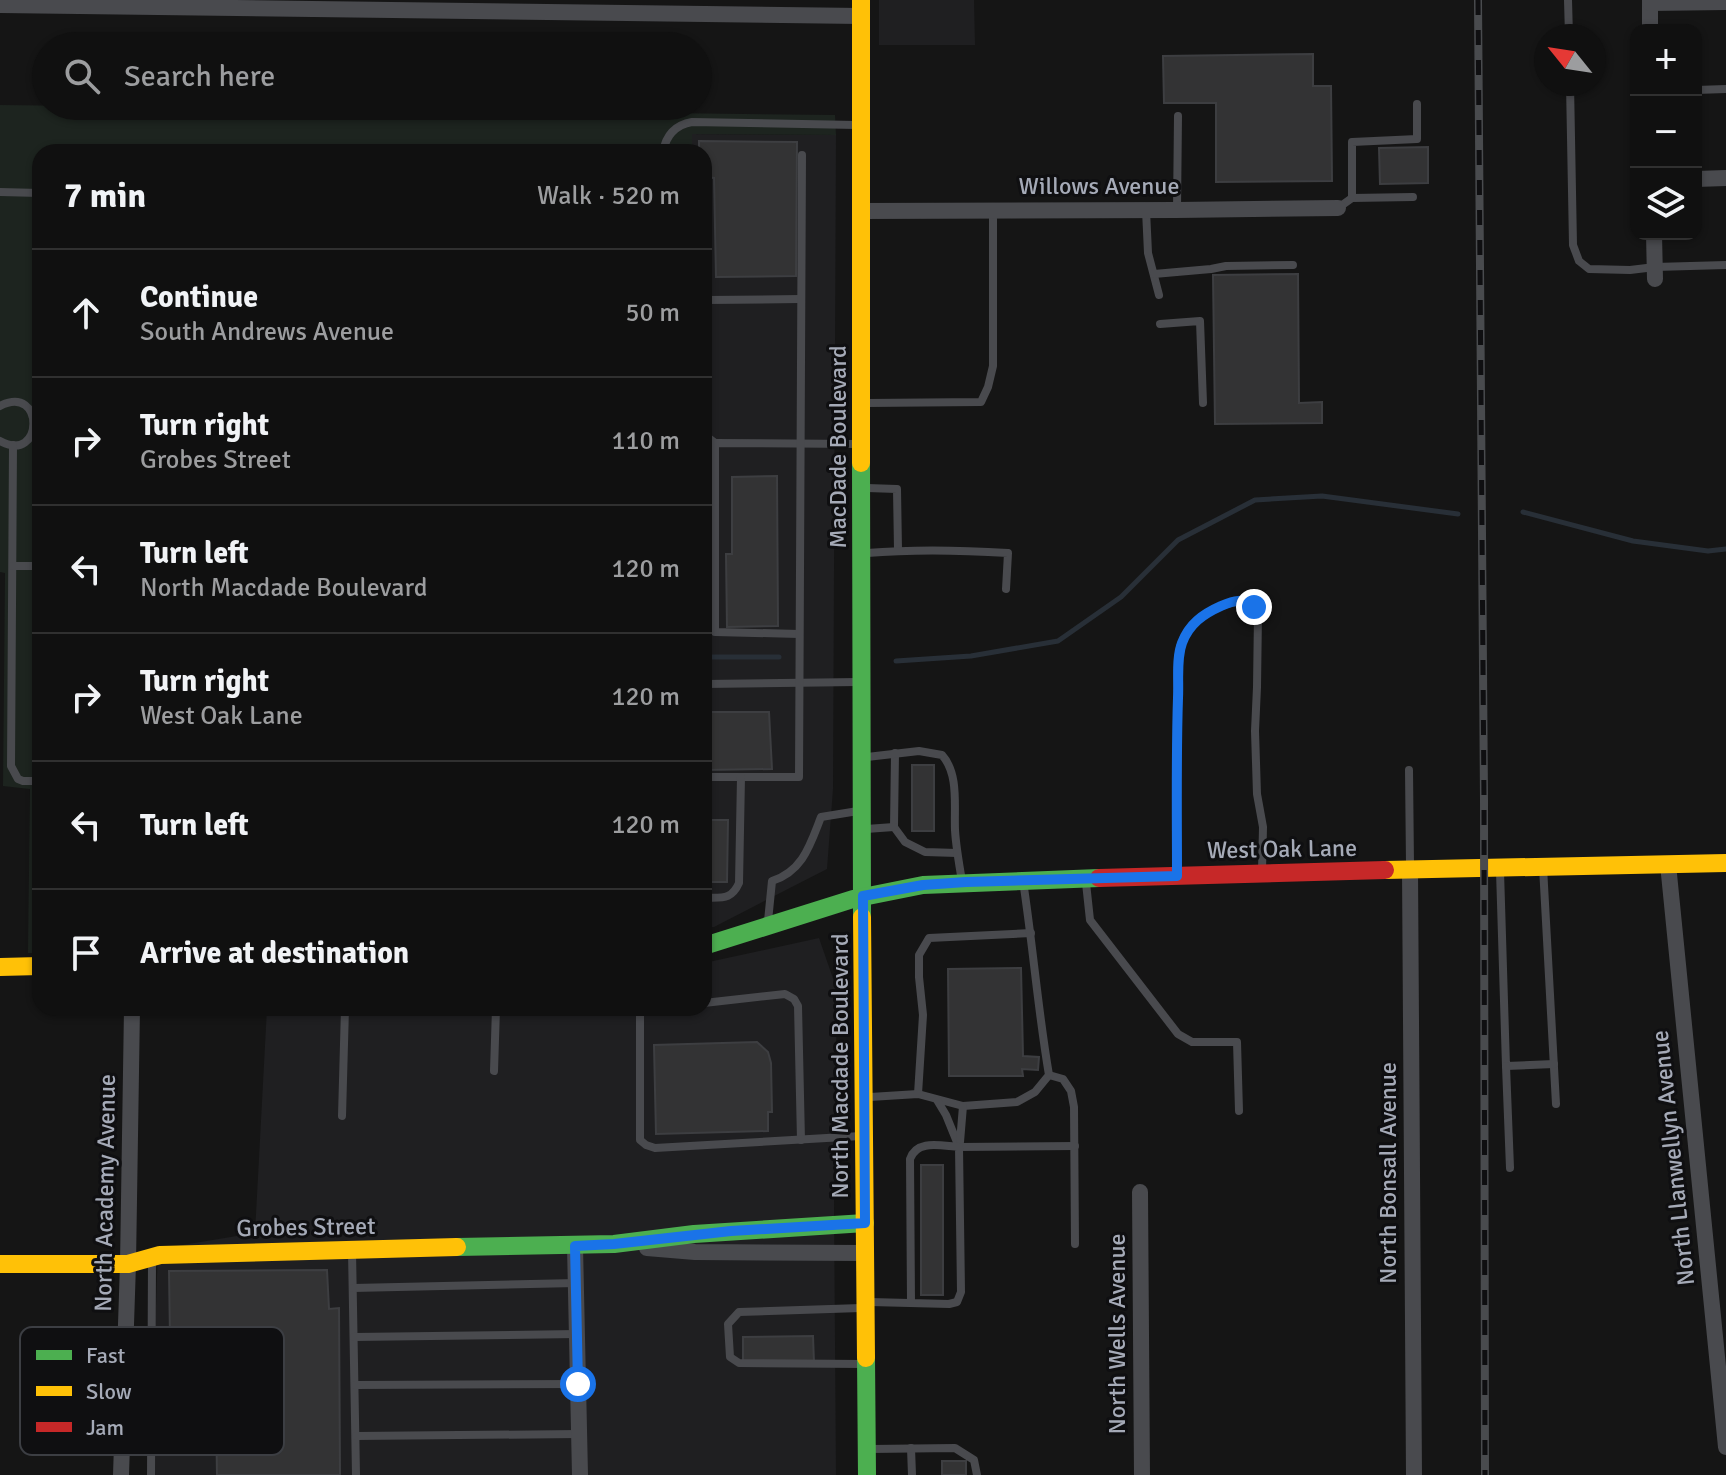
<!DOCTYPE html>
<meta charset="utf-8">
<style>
body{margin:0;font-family:Signika,sans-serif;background:#191919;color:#f1f3f6}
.controls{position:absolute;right:24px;top:24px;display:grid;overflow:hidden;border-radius:16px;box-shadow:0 2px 6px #0004}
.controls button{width:72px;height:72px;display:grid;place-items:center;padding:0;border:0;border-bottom:2px solid #303030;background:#101010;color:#f1f3f6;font:40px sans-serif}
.compass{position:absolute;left:1534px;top:24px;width:72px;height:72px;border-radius:50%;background:#101010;box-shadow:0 2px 6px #0004;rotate:300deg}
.stop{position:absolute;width:24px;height:24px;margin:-18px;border:6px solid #1a73e8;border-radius:50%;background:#fff}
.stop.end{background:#1a73e8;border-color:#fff;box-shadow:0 2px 8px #0008}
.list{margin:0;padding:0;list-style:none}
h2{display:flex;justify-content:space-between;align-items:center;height:104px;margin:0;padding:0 32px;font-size:34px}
h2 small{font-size:26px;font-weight:400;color:#9c9d9f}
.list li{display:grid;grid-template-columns:52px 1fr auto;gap:24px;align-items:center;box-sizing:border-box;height:128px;padding:0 32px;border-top:2px solid #303030}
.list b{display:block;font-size:30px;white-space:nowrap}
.list p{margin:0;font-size:26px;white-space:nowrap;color:#9c9d9f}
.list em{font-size:26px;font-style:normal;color:#9c9d9f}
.icon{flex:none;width:44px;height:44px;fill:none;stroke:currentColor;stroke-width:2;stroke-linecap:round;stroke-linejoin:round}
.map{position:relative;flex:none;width:1726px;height:1475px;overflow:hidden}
.search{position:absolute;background:#101010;box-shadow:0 2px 6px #0004;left:32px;top:32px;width:680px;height:88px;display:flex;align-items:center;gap:20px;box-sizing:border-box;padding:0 28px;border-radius:44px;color:#9c9d9f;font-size:30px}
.panel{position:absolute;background:#101010;box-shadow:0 2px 6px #0004;left:32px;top:144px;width:680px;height:872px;border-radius:24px}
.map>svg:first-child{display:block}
.built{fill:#1f1f21}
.green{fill:#1d241f}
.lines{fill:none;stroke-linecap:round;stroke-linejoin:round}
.stream{stroke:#282f37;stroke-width:5}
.building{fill:#333334;stroke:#3d3e41;stroke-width:2}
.lane{stroke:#494a4e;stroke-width:8}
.street{stroke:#494a4e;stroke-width:16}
.fast{stroke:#4caf50;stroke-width:18}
.slow{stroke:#ffc107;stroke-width:18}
.jam{stroke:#c62828;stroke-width:18}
.rail-casing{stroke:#494b4e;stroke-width:8}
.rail{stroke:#0f0f11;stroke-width:5;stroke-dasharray:15;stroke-linecap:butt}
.route{stroke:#1a73e8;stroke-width:10}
.labels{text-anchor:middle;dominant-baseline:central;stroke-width:6;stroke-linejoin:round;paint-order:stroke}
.street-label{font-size:24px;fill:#a5aab7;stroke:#0f0f11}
.key{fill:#0f0f11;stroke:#3c3e43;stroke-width:2}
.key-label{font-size:22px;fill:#a5aab7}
</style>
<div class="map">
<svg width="1726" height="1475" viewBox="0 0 1726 1475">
<rect width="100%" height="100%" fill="#151515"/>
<!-- built -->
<g class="built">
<polygon points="879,0 974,0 975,45 879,45"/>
<polygon points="691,134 836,135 833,789 827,869 714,927 704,928 704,673 707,673 704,574 704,152 692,152"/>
<polygon points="819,938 837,990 834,1206 836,1475 150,1475 158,1249 255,1233 267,1008 704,1008 704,963"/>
</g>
<!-- green -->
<polygon class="green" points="0,105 835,115 836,135 692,134 692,152 40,152 40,953 28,953 30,789 3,786 5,573 0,572"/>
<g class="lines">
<!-- stream -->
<g class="stream">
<polyline points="1523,512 1633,541 1708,551 1726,549"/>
<polyline points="704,657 779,657"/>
<polyline points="896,661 971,656 1058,641 1121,597 1178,540 1255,500 1322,496 1458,514"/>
</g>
</g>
<!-- building -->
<g class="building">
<polygon points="1313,54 1313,86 1331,86 1332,181 1216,182 1216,103 1164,103 1163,56"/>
<polygon points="699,141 797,142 796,276 716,277 714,178 704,177 704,152 699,152"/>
<polygon points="1428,147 1428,183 1380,184 1379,148"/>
<polygon points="1298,274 1299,403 1322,402 1322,423 1215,424 1213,275"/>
<polygon points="777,476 778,626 727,627 726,554 732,554 732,477"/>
<polygon points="704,712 769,712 772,769 704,770"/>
<rect x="912" y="765" width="22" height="66"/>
<polygon points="705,820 728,820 727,882 704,882"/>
<polygon points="1021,968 1023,1056 1039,1057 1038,1070 1022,1069 1023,1076 949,1076 948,969"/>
<polygon points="757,1042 768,1052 771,1063 772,1112 768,1112 768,1131 656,1134 654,1045"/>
<rect x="921" y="1165" width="22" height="130"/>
<polygon points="327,1270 329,1309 339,1308 340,1475 217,1475 216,1411 171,1403 169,1271"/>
<polygon points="813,1336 814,1363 743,1364 743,1337"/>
<rect x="942" y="1461" width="24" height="14"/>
</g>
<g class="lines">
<!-- lane -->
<g class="lane">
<polyline points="1568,0 1569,36"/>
<polyline points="1570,84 1573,245 1579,261 1589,269 1630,270 1655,267 1726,265"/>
<polyline points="1696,90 1726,89"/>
<path d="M663,152C666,135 675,125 692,122L857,125"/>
<polyline points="0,192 40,193"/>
<polyline points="1352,198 1413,197"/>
<polyline points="1338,208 1352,198 1352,142 1417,139 1417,104"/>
<polyline points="1177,209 1178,116"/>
<polyline points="1146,210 1148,253 1159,295"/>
<polyline points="1154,274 1211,269 1226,266 1293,265"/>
<polyline points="1160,324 1200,321 1203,403"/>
<polyline points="867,403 981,402 988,387 993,366 993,210"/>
<path d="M0,406C45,383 44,465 0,441"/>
<polyline points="715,443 706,436 706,300 800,299"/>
<polyline points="13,445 11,766 18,779 23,781 40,781"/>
<polyline points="867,488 897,489 898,550"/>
<path d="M867,553C914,549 961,550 1008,553L1006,589"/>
<polyline points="13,566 40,566"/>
<polyline points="799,634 715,632 715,443 857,444"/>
<polyline points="704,684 858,682"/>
<polyline points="895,753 894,827 905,842 925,852 957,853"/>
<path d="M867,757L919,751L942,755C959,774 954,805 955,830C956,847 959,864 962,881"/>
<polyline points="1409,770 1410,865"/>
<polyline points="704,777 799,777 802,155"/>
<polyline points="866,829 894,827"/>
<polyline points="1543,867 1556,1104"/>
<polyline points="1500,871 1506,1066 1554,1064"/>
<path d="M1177,875C1177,822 1177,768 1178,715C1178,698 1176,662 1180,647C1187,624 1206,610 1228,604C1243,599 1251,600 1258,614L1257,687L1255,731L1257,794L1263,827L1262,871"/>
<polyline points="1086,883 1090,920 1178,1034 1192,1042 1237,1042 1239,1111"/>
<path d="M704,898C721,897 731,901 739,883L741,777"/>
<path d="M768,921L772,881C803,871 810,845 821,817L858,811"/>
<polyline points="704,1003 785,994 794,999 798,1006 801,1140"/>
<polyline points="640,1008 640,1140 646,1145 655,1148 861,1136"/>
<polyline points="1506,1066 1510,1168"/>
<polyline points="494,1071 496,1008"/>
<polyline points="1049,1075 1063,1079 1071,1091 1074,1107 1075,1244"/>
<polyline points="918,1094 923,1015 919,977 919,955 929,938 1031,933"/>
<path d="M870,1097L918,1094L963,1106L1017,1102L1035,1092L1049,1075C1038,1011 1033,946 1023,881"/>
<polyline points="937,1100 946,1115 959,1147"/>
<polyline points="342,1116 345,1008"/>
<polyline points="960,1142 963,1106"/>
<polyline points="959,1147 1075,1146"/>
<polyline points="352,1251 356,1475"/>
<polyline points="353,1288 576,1283"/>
<path d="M870,1302L949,1304L957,1302L961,1292L959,1147C941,1146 917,1139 910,1159L911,1302"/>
<polyline points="861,1308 739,1312 728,1324 730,1357 739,1363 863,1364"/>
<polyline points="354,1337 577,1334"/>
<polyline points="355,1385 578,1384"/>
<polyline points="356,1436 579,1434"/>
<polyline points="911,1448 912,1475"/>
<polyline points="870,1449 955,1448 974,1460 977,1475"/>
<polyline points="151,1475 152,1260"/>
</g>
<!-- street -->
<g class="street">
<polyline points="1650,0 1650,30"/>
<polyline points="1650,3 1726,2"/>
<polyline points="0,5 861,16"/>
<polyline points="1696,179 1726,178"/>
<polyline points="861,211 1177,210 1338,208"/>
<polyline points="1654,234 1655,279"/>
<polyline points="1668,864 1726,1447"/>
<polyline points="1410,870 1414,1475"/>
<polyline points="1140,1192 1142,1475"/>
<polyline points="575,1246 580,1475"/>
<polyline points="647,1248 695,1252 866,1253"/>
<polyline points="121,1475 128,1264 132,1008"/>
</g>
<!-- fast -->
<g class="fast">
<polyline points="861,463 862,917"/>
<polyline points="704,946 853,899 923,885 1099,878"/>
<polyline points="457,1247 614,1244 694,1234 865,1223"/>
<polyline points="866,1358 867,1475"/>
</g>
<!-- slow -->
<g class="slow">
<polyline points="861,0 861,463"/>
<polyline points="1385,870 1726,863"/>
<polyline points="862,917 866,1358"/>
<polyline points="0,967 40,966"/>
<polyline points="0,1264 128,1264 160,1255 457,1247"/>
</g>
<!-- jam -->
<polyline class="jam" points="1099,878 1385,870"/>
<!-- rail casing -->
<g class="rail-casing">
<polyline id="rail" points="1478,0 1484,800 1485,1475"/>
</g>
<!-- rail -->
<use href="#rail" class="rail"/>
</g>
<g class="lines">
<!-- route -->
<path class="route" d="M578,1384L575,1246L614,1244L731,1231L865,1223L863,896L923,885L966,882L1177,876C1177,816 1176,757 1178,698C1179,680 1176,659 1182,643C1189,624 1203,614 1221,606C1233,601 1244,597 1254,607"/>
</g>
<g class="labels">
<!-- street labels -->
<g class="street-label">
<text x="1099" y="186">Willows Avenue</text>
<text transform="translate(838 447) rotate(-90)">MacDade Boulevard</text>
<text transform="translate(1282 849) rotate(-1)">West Oak Lane</text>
<text transform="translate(840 1066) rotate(-90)">North Macdade Boulevard</text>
<text transform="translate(1673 1158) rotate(-96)">North Llanwellyn Avenue</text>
<text transform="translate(1388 1173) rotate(-90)">North Bonsall Avenue</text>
<text transform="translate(105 1193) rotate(-89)">North Academy Avenue</text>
<text transform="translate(306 1227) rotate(-1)">Grobes Street</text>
<text transform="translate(1117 1334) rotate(-90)">North Wells Avenue</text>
</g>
</g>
<!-- legend -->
<rect x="20" y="1327" width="264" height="128" rx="12" class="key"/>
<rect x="36" y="1350" width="36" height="10" fill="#4caf50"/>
<rect x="36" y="1386" width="36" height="10" fill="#ffc107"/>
<rect x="36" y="1422" width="36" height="10" fill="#c62828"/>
<g class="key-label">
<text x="86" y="1363">Fast</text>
<text x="86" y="1399">Slow</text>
<text x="86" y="1435">Jam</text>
</g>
</svg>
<div class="controls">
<button>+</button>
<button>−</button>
<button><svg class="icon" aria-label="layers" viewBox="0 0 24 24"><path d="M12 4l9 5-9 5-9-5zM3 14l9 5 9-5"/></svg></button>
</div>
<svg class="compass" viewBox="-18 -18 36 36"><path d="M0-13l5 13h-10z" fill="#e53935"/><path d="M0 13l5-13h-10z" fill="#9c9d9f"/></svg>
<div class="stop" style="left:578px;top:1384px"></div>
<div class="stop end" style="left:1254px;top:607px"></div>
<div class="search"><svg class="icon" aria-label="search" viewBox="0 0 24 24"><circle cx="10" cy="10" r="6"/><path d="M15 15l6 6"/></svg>Search here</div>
<section class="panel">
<h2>7 min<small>Walk · 520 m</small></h2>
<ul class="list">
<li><svg class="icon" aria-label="ahead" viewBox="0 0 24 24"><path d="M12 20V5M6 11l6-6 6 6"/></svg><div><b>Continue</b><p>South Andrews Avenue</p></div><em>50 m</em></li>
<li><svg class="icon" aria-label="right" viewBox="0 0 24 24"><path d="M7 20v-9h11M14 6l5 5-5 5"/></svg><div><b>Turn right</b><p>Grobes Street</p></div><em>110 m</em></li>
<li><svg class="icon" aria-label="left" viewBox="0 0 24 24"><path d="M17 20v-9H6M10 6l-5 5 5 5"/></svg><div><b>Turn left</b><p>North Macdade Boulevard</p></div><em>120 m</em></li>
<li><svg class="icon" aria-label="right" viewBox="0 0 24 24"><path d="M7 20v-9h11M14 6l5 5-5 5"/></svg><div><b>Turn right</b><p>West Oak Lane</p></div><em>120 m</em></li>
<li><svg class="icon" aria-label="left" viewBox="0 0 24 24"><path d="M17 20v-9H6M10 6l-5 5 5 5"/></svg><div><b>Turn left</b></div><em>120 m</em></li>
<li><svg class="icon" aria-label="arrive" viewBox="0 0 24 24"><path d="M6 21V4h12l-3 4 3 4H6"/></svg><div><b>Arrive at destination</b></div></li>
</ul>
</section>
</div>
